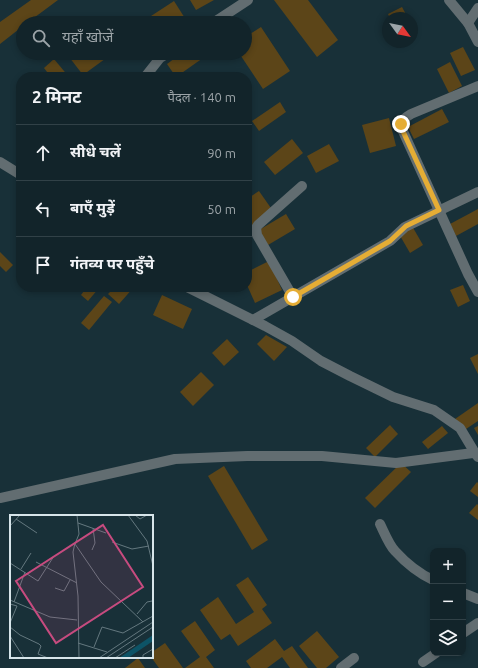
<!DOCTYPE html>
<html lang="hi">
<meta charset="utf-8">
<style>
body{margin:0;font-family:Ubuntu,"Noto Sans Devanagari",sans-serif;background:#1b2c32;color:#f1f3f6}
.controls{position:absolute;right:12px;bottom:12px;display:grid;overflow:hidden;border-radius:8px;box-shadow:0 2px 6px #0003}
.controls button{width:36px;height:36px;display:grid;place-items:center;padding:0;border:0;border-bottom:1px solid #314147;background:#12242a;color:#f1f3f6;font:20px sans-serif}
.compass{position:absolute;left:382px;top:12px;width:36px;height:36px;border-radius:50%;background:#12242a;box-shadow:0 2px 6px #0003;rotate:123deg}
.stop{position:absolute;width:12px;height:12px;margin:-9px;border:3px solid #e5ad35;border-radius:50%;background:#fff}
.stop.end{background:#e5ad35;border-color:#fff;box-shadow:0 1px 4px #0008}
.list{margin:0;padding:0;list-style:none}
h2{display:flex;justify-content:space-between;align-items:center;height:52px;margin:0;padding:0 16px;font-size:17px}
h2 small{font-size:13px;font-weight:400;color:#9ca4a8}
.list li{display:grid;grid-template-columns:26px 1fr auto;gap:12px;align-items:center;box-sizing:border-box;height:56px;padding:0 16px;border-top:1px solid #314147}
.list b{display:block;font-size:15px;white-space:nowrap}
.list em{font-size:13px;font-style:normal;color:#9ca4a8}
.icon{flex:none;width:22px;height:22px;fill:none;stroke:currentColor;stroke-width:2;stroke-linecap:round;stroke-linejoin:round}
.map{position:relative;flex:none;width:478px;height:668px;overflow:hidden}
.search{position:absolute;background:#12242a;box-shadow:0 2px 6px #0003;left:16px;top:16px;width:236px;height:44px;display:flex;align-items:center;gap:10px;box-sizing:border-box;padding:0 14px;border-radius:22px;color:#9ca4a8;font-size:15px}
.panel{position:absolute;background:#12242a;box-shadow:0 2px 6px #0003;left:16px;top:72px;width:236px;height:220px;border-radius:16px}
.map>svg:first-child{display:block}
.building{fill:#5c4518}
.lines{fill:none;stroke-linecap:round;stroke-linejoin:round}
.minor{stroke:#626d71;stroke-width:10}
.route{stroke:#e5ad35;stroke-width:5}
.inset-road{fill:none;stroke:#64787f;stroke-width:1}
.view{fill:#c74b7f;fill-opacity:0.15;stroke:#c74b7f;stroke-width:2}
.inset-edge{fill:none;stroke:#d7e5ea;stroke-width:2}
</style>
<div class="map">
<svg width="478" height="668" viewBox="0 0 478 668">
<rect width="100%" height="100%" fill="#183038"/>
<!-- building -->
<g class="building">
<polygon points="31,0 58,0 27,23 23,23 23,26 0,44 0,22"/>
<polygon points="190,0 214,0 196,10"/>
<polygon points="274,0 308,0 338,40 317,57"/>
<polygon points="174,1 188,23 151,23 148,18"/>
<polygon points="402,7 408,18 390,18 388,14"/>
<polygon points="261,27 290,71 263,89 239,53 245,53 245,37"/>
<polygon points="463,47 475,70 461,76 450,53"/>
<polygon points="66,53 107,53 109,56 83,75"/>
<polygon points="182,53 199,53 203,58 176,77 167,64"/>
<polygon points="54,59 69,77 51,77 44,68"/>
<polygon points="450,62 462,86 449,93 437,69"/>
<polygon points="280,102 286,112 259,131 252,121"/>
<polygon points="442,109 449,122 414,139 408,127"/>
<polygon points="389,118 396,146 370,153 362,125"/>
<polygon points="292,139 303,153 275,175 264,162"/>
<polygon points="329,144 339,161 316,173 307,156"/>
<polygon points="259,191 273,211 253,226 247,219 247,199"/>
<polygon points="478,209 478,224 456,236 450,224"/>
<polygon points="286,214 295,229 268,245 259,230"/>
<polygon points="412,226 423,245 410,253 399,234"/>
<polygon points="0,252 13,265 6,272 0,266"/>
<polygon points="269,261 282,290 255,303 247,285 247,272"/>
<polygon points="463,285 470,301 458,307 450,290"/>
<polygon points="87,287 97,287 99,288 88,301 81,295"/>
<polygon points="115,287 134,287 119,304 108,294"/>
<polygon points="162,295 192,309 183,329 153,315"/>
<polygon points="104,296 112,302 89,330 81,323"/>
<polygon points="266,335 287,347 274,361 257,344"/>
<polygon points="227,339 239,352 224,366 212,353"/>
<polygon points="478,354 478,374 470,358"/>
<polygon points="201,372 214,385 193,406 180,392"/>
<polygon points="478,403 478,421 463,431 455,419"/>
<polygon points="390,425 398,434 375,457 366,448"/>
<polygon points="442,426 448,433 428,449 422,442"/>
<polygon points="478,426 478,435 474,428"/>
<polygon points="401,463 411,472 375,508 365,498"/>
<polygon points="224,466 268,540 252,550 208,476"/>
<polygon points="477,482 478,483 478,497 470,491"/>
<polygon points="477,504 478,505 478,520 469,513"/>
<polygon points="248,577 267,605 262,609 272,623 238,646 230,634 221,640 200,610 218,597 236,624 254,612 236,585"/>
<polygon points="195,621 215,650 206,657 214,668 185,668 200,657 181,631"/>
<polygon points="317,631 339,657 326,668 317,668 299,646"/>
<polygon points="275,639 284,651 292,646 308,668 290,668 282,657 267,668 251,668 246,661"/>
<polygon points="165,643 183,668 159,668 151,657 152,657 152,652"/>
<polygon points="138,658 145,668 125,668"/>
</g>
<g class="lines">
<!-- minor -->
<g class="minor">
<polyline points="449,0 468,23 478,42"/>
<polyline points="213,23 248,0"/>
<polyline points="468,23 478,8"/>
<polyline points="145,77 160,58 168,53"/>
<path d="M478,86L411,114C406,117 401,120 401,127L468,274L478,292"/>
<polyline points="0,162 21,175"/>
<polyline points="187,287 265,326 292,341 321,361 350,376 393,397 434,410 460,428 475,453"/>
<polyline points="293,297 257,235 256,228 258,225 302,186"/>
<polyline points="253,320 390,241 405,227 478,192"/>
<polyline points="0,498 175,459 247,456 322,456 396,463 473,453 475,453 478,457"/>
<path d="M380,524C384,532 389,545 395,551C405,562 420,574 433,580"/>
<polyline points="463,593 478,599"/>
<polyline points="463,633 478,623"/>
<polyline points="423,662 436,653"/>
<polyline points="341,668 354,658"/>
</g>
</g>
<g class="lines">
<!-- route -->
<polyline class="route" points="293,297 390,241 406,226 439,210 401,127 401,124"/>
</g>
<!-- overview -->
<g transform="translate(10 515)">
<rect width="143" height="143" fill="#183038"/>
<path d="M143,120V126L118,143H109Z" fill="#0d5366"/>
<path class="inset-road" d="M67,0L69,19L65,29L91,67L133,107M118,0L137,26L143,51M125,0L130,4L137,0M6,4L27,18M68,8L96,18M0,11L10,0M102,27L122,34L139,31M65,28L63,37L68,81L69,143M82,35L85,28L83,13M26,47L67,68M0,48L28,66L44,41M11,54L21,38M143,58V91M45,73L54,76L60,65M0,85L40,102L67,105M4,87L15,57M0,89L7,91L0,108M127,99L137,87L142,86M0,112L10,120L29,129L31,131L28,139L38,143M0,121L14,143M68,128L97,137M84,132L92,112L113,118L143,101M89,143L143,107M96,143L143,112M105,143L125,130M133,143V140L143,134"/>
<path class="view" d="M93,10L133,72L46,128L6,66Z"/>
<rect width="143" height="143" class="inset-edge"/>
</g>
</svg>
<div class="controls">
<button>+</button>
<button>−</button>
<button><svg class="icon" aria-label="layers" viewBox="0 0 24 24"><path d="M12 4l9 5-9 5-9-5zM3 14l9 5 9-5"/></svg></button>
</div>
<svg class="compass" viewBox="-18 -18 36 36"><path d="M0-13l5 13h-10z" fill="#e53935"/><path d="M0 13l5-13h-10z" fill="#9ca4a8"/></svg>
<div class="stop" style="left:293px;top:297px"></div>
<div class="stop end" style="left:401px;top:124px"></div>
<div class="search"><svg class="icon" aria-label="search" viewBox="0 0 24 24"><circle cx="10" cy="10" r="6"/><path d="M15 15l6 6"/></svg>यहाँ खोजें</div>
<section class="panel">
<h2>2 मिनट<small>पैदल · 140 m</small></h2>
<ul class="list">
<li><svg class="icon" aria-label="ahead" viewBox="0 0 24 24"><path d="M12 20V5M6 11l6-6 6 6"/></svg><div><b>सीधे चलें</b></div><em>90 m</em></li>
<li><svg class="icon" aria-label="left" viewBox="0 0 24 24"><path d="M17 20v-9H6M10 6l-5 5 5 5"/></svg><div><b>बाएँ मुड़ें</b></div><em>50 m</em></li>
<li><svg class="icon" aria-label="arrive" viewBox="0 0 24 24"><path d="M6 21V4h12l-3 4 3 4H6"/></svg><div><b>गंतव्य पर पहुँचे</b></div></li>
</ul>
</section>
</div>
